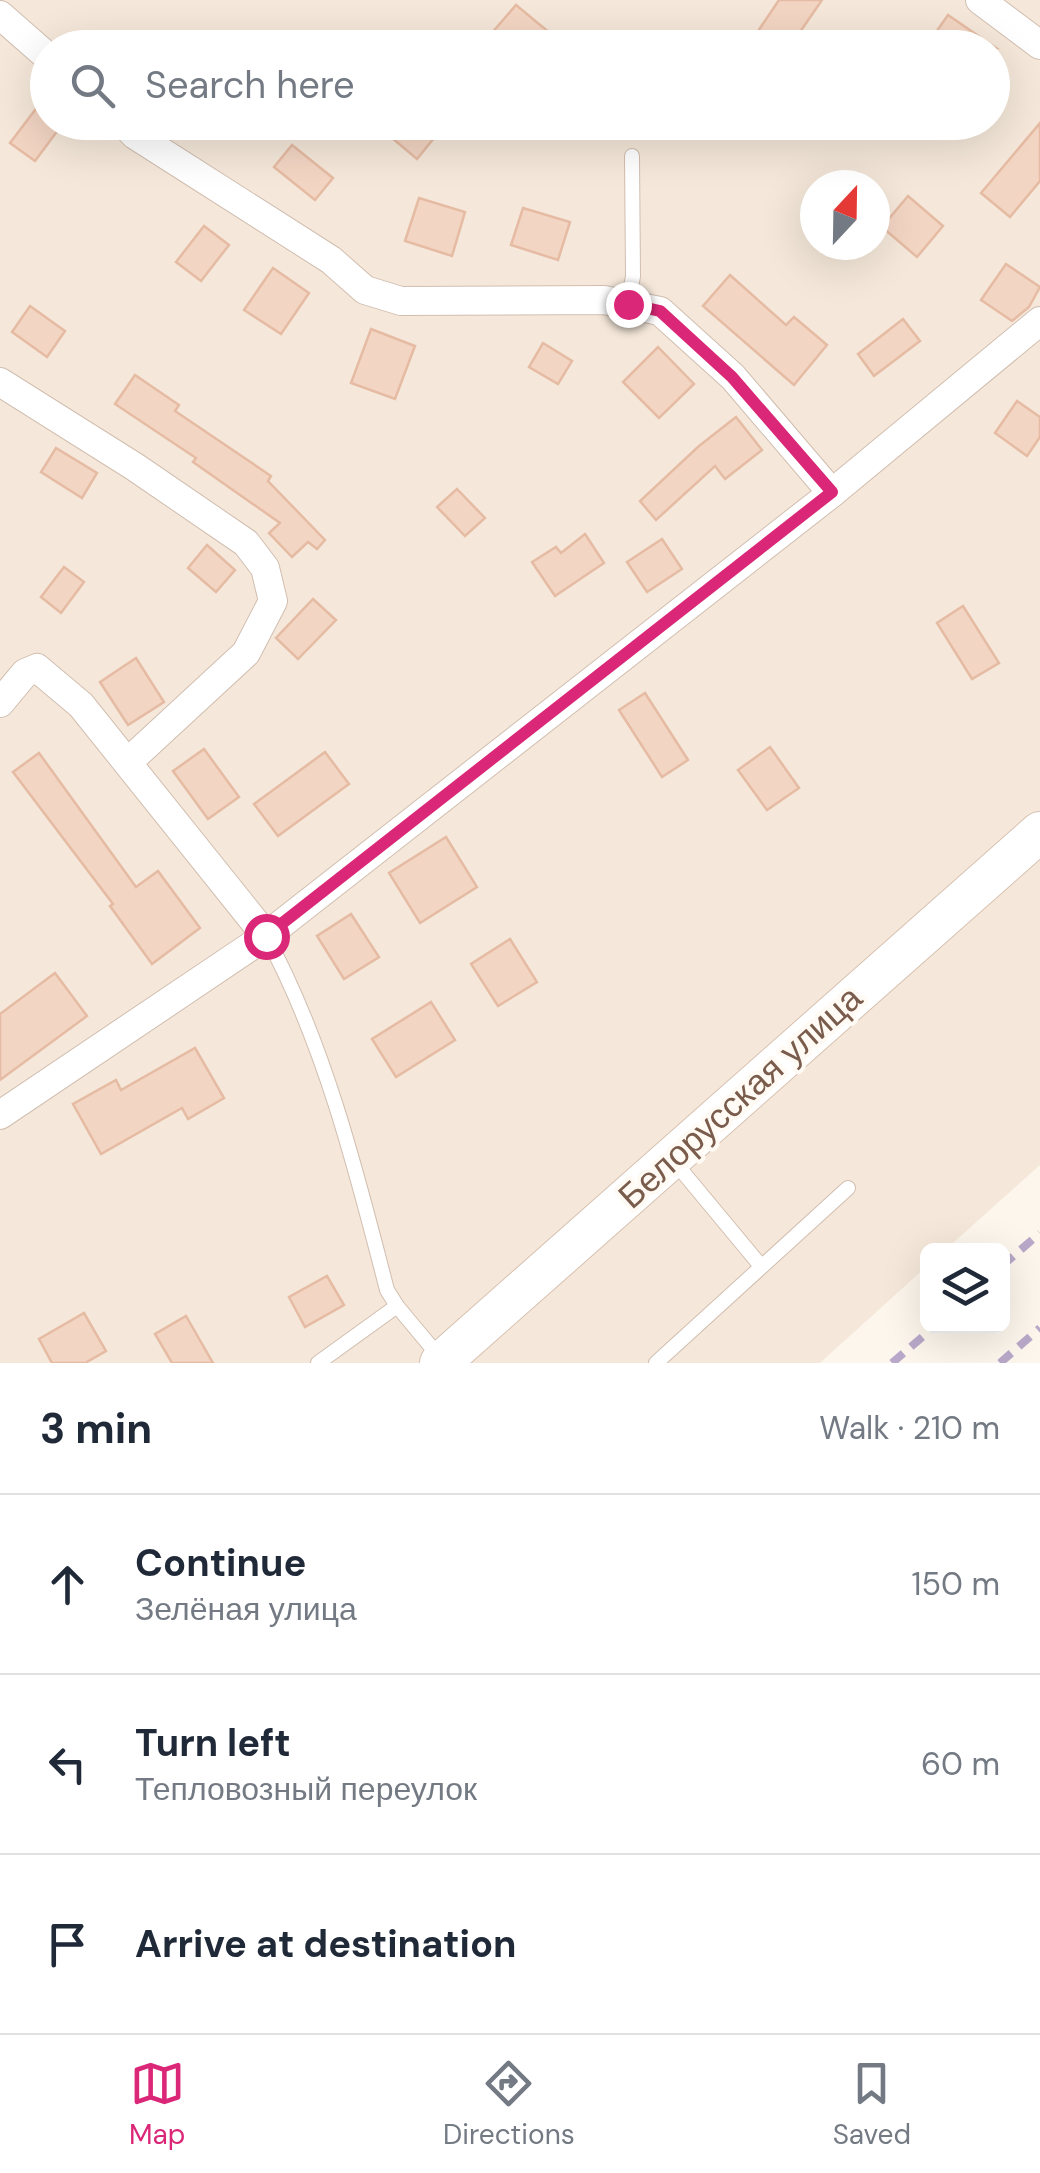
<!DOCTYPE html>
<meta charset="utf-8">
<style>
body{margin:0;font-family:"DM Sans",sans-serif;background:#f6f6f7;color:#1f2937}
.controls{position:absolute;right:30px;bottom:30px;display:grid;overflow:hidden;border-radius:15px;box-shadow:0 10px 40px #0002}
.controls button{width:90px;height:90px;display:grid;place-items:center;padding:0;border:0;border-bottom:2px solid #e0e1e3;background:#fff;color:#1f2937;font:50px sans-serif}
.compass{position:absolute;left:800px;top:170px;width:90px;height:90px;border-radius:50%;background:#fff;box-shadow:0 10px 40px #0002;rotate:22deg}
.stop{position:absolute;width:30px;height:30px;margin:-22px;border:8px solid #db2777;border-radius:50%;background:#fff}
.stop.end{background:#db2777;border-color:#fff;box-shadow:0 2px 10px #0008}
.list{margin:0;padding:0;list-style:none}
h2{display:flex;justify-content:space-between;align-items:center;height:130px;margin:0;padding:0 40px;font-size:42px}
h2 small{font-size:32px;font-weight:400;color:#747a83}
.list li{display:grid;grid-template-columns:65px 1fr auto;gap:30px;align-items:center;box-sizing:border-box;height:180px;padding:0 40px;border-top:2px solid #e0e1e3}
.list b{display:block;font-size:38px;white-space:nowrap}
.list p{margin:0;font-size:32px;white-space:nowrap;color:#747a83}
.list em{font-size:32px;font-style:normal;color:#747a83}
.icon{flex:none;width:55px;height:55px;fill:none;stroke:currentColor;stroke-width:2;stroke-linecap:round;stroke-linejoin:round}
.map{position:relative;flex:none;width:1040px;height:1363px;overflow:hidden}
.search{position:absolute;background:#fff;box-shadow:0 10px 40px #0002;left:30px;right:30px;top:30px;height:110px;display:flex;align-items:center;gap:25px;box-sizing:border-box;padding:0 35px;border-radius:55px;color:#747a83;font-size:38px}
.sheet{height:670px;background:#fff}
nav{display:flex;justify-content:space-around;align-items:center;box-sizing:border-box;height:140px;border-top:2px solid #e0e1e3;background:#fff;font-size:28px;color:#747a83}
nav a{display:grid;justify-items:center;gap:5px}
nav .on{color:#db2777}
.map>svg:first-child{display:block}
.residential{fill:#f5e8da;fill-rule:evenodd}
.building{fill:#f3d5c3;stroke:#e6bba3;stroke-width:2.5}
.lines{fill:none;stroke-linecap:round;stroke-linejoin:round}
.lane-casing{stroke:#d1beb0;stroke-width:16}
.street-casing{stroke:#d1beb0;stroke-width:30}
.secondary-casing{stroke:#d6c0b0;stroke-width:42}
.lane{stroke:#fff;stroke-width:14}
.street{stroke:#fff;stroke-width:28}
.secondary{stroke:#fff;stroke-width:40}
.rail{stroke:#b9a8c9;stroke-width:8;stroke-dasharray:15 10;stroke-linecap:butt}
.route{stroke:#db2777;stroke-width:12}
.labels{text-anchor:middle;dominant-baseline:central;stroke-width:8;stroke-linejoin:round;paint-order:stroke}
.street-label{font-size:35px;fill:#7a5c4d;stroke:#fffaf3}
</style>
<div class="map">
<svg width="1040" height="1363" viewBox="0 0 1040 1363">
<rect width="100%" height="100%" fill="#fdf6ec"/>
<!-- residential -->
<path class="residential" d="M0,0H1040V1165L945,1250H928L927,1266L820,1363H0ZM48,48H992V122H48ZM815,185H875V245H815Z"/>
<!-- building -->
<g class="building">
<polygon points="779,0 822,0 789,48 768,48 754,37"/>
<polygon points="516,5 568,48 505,48 490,35"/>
<polygon points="948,15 996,48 925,48"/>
<polygon points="48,93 48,122 64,122 35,161 10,143"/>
<polygon points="373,122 447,122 417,159"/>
<polygon points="1040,123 1040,181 1010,217 981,193"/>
<polygon points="292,145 333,178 315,200 274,167"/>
<polygon points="908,196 943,226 917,257 882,227"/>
<polygon points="419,198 465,212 452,256 405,241"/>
<polygon points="523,208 570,222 558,260 511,245"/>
<polygon points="204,226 229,245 201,281 176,262"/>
<polygon points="1006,264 1040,287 1029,307 1012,321 981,300"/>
<polygon points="273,268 309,293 281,334 244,310"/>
<polygon points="730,275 786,325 794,317 827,345 794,385 703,306"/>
<polygon points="30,306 65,331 47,357 12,332"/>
<polygon points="903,319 920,341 874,376 858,354"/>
<polygon points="371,329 415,346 395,399 351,383"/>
<polygon points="543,343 572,361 558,384 529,367"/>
<polygon points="658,347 694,384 659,418 623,382"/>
<polygon points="135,375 179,405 175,411 271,476 268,481 325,540 317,549 308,542 292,557 269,533 280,523 193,462 196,458 115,404"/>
<polygon points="1017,401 1040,417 1040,437 1027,456 995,433"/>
<polygon points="736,417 762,450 725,479 715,466 656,520 640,501 699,446"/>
<polygon points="56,448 97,473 82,498 41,472"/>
<polygon points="457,489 485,518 465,536 437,507"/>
<polygon points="585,534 604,563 555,596 532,562 556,547 561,553"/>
<polygon points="662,539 682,569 647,592 627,562"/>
<polygon points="207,545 235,570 216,592 188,568"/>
<polygon points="64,567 84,582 61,613 41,597"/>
<polygon points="313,599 336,620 298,659 276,638"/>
<polygon points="963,606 999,663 972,679 937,623"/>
<polygon points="136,658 164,702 128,725 100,682"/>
<polygon points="645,693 688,760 662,777 619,710"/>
<polygon points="770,747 799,788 767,810 738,770"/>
<polygon points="204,749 239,797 208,819 173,771"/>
<polygon points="325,752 349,784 278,836 254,804"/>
<polygon points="39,753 136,887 158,871 200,928 152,964 110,906 113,904 13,772"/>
<polygon points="446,837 477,887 420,923 389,873"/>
<polygon points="351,914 379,957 344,979 317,936"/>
<polygon points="510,939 537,982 498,1006 471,964"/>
<polygon points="55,973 87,1016 0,1080 0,1014"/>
<polygon points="431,1002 455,1040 396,1077 372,1039"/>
<polygon points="195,1048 224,1098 188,1119 182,1108 101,1154 73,1104 116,1080 121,1090"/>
<polygon points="327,1276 344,1305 305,1327 289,1297"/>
<polygon points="84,1313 106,1351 85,1363 52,1363 39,1339"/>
<polygon points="186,1316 213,1363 172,1363 155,1334"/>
</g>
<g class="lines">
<!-- lane casing -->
<g class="lane-casing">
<g id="lane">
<polyline points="628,304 633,276 632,156"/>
<path d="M266,936C324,1042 357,1173 387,1290L397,1306L442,1360"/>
<polyline points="672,1159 760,1265"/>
<polyline points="318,1363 397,1306"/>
<polyline points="656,1363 848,1188"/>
</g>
</g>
<!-- street casing -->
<g class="street-casing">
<g id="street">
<polyline points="980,0 1040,45"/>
<polyline points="0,15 48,57"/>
<polyline points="122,122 135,135 331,260 365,290 401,301 604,300 660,311 733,377 832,493"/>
<polyline points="0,382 135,467 246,543 265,568 273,601 246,653 128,762"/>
<polyline points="0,703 25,673 37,668 81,705 266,936"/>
<polyline points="0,1115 266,936 832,493 1040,321"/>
</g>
</g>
<!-- secondary casing -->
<g class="secondary-casing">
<polyline id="secondary" points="440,1363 1040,832"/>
</g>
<!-- lane -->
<use href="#lane" class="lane"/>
<!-- street -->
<use href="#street" class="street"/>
<!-- secondary -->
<use href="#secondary" class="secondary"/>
<!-- rail -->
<g class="rail">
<polyline points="1002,1266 1040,1233"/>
<polyline points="892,1363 935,1326"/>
<polyline points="1000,1363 1040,1328"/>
</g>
</g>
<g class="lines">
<!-- route -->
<polyline class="route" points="266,936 832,492 732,377 660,311 628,304"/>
</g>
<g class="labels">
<!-- street labels -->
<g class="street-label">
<text transform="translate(740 1097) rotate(-42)">Белорусская улица</text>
</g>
</g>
</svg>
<div class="controls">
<button><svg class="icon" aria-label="layers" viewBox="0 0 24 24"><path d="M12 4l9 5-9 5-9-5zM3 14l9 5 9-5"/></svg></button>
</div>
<svg class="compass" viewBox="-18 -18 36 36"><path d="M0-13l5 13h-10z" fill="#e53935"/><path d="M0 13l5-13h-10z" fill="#747a83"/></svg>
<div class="stop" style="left:266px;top:936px"></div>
<div class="stop end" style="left:628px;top:304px"></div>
<div class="search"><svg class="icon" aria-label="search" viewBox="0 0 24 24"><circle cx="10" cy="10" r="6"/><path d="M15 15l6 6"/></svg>Search here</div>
</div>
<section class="sheet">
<h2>3 min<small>Walk · 210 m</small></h2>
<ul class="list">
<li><svg class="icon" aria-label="ahead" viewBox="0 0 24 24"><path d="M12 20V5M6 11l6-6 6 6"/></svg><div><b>Continue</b><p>Зелёная улица</p></div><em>150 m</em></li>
<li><svg class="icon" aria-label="left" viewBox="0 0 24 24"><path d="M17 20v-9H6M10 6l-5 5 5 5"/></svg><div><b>Turn left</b><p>Тепловозный переулок</p></div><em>60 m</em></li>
<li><svg class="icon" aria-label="arrive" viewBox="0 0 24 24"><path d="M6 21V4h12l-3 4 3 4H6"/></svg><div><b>Arrive at destination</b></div></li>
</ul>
</section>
<nav>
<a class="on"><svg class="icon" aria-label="map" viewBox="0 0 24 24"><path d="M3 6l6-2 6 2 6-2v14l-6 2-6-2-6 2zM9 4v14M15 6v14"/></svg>Map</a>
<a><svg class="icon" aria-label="directions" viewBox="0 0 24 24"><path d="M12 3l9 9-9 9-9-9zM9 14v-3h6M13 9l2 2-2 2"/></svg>Directions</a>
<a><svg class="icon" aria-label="saved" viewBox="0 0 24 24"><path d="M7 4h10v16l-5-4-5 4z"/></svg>Saved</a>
</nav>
